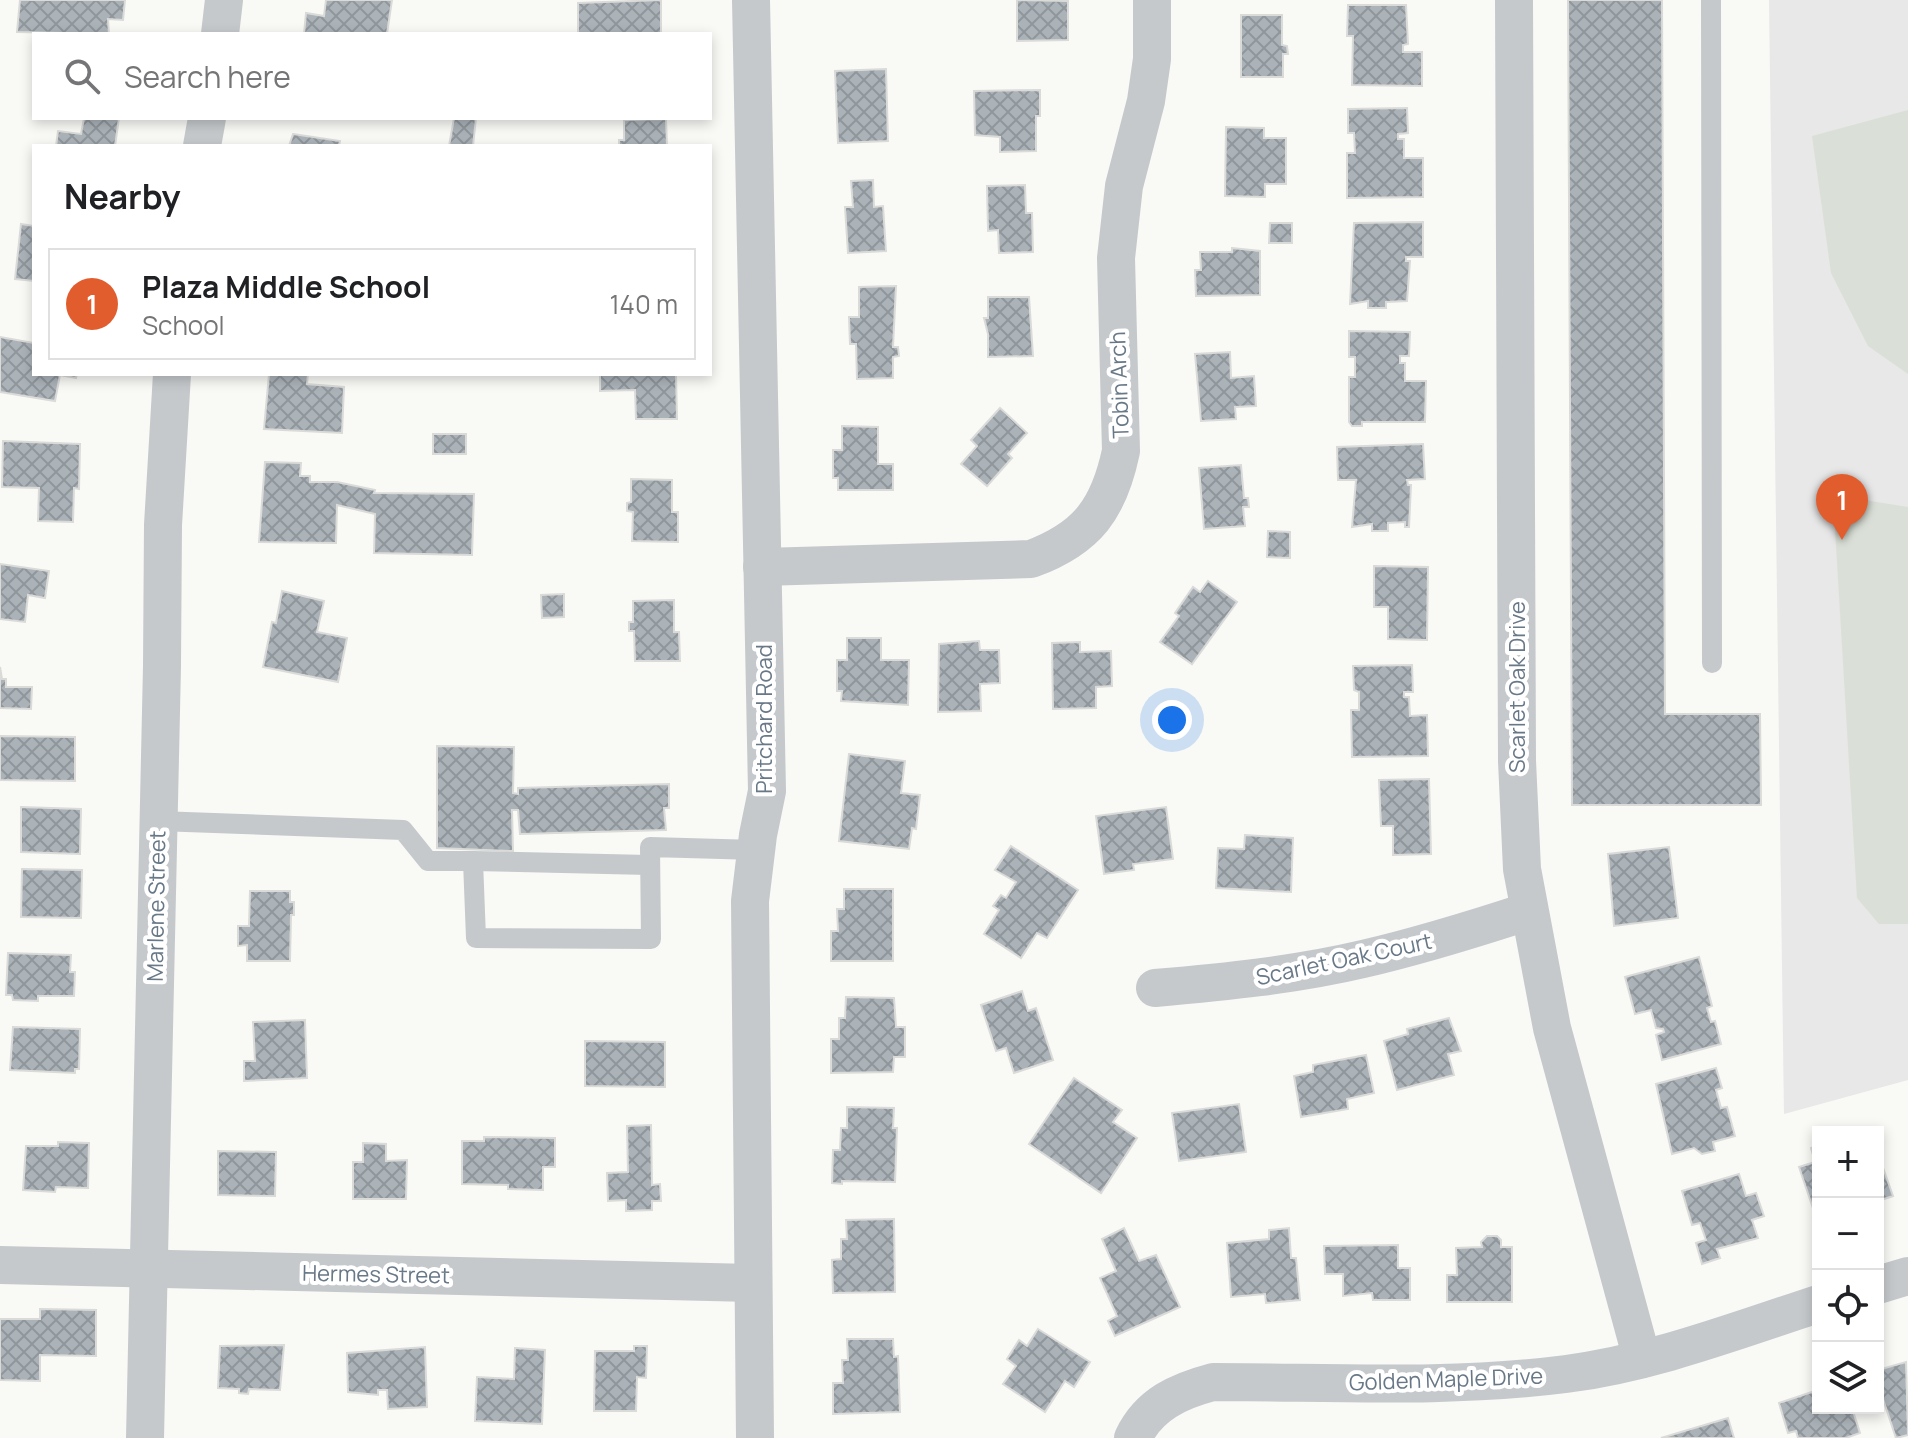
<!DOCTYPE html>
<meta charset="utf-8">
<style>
body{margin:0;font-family:Manrope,sans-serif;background:#f2f2f2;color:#202124}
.controls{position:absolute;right:24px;bottom:24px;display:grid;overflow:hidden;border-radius:0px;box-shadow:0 4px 12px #0003}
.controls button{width:72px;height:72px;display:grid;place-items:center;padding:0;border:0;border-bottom:2px solid #e0e0e0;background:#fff;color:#202124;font:40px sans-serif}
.you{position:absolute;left:1172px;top:720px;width:28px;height:28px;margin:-20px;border:6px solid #fff;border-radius:50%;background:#1a73e8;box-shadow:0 0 0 12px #1a73e833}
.badge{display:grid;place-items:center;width:52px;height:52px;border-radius:50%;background:#e25d2d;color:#fff;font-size:26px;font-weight:700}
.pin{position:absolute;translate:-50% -66px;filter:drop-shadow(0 2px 4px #0008)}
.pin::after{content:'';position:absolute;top:42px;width:28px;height:24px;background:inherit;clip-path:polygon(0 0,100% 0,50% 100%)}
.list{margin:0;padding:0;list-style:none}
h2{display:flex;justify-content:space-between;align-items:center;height:104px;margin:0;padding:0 32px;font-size:34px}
h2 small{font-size:26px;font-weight:400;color:#757577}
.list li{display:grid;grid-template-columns:52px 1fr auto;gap:24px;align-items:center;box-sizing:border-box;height:112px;margin:0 16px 16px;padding:0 16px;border:2px solid #e0e0e0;border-radius:0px}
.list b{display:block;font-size:30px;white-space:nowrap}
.list p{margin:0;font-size:26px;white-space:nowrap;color:#757577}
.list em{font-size:26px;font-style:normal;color:#757577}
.icon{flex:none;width:44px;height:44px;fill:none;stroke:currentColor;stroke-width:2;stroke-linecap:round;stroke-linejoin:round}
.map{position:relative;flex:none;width:1908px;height:1438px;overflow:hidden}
.search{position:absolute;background:#fff;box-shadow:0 4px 12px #0003;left:32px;top:32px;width:680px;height:88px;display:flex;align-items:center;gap:20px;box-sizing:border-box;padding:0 28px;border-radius:0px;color:#757577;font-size:30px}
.panel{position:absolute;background:#fff;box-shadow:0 4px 12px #0003;left:32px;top:144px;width:680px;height:232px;border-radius:0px}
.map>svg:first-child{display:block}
.built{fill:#e7e8e7}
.green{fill:#dae0d7}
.building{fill:url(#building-cross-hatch);stroke:#dadbd8;stroke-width:2}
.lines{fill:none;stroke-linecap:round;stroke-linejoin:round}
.service{stroke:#c5c9cc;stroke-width:20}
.minor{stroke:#c5c9cc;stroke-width:38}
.labels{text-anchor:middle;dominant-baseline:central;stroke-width:8;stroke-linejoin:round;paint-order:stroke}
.street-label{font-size:22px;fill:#687887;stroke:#fff}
</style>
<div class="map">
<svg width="1908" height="1438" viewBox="0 0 1908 1438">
<defs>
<pattern id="building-cross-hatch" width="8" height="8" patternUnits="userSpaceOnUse" patternTransform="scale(2)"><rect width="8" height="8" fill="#abb3b9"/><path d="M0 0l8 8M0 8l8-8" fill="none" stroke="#8f969c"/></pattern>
</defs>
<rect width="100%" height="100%" fill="#f9f9f6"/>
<!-- built -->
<polygon class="built" points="1769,0 1908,0 1908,1080 1784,1114"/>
<!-- green -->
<g class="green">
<polygon points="1908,110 1908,374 1868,346 1831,273 1812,136"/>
<polygon points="1833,495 1908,507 1908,924 1879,924 1857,898"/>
</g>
<!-- building -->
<g class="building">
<polygon points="20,0 125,0 123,20 108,19 109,34 17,32"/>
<polygon points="326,0 392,0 387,34 304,34 306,13 324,16"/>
<polygon points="661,0 661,33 666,34 578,34 578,3"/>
<polygon points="1017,0 1068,1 1068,40 1017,41"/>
<polygon points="1568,0 1662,0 1665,714 1760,714 1761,805 1572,805"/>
<polygon points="1348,5 1406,5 1408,44 1403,45 1403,52 1422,52 1422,86 1352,85 1353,36 1347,36"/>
<polygon points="1241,15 1282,15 1282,45 1287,46 1288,54 1283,54 1283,77 1241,77"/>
<polygon points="886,69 888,141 838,143 835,71"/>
<polygon points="1040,90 1040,116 1036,116 1036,151 1000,152 1000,137 975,135 974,91"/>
<polygon points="1407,108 1408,133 1398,134 1398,139 1404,139 1404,158 1423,158 1423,197 1347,198 1347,153 1355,153 1354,133 1348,133 1348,109"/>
<polygon points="84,118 119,118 115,146 56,146 58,131 81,134"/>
<polygon points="454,118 476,118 473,146 449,146"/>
<polygon points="666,119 667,146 619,146 619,140 624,140 624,120"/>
<polygon points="1226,127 1264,128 1264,138 1286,138 1286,184 1265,184 1265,197 1225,196"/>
<polygon points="293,134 340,141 339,146 289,146"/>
<polygon points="873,180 874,207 883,206 886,251 848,253 845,207 853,207 851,181"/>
<polygon points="1025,185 1026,213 1032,213 1033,252 999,253 998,230 988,231 987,186"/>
<polygon points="1423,222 1423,257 1406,257 1406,261 1410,261 1407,301 1386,302 1386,308 1368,308 1368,301 1350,304 1354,223"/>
<polygon points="1270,223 1292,223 1292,243 1269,243"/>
<polygon points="21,224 34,226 34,281 15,279"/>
<polygon points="1232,248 1260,251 1260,295 1196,296 1195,270 1201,270 1200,252 1232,252"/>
<polygon points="896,286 893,347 898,347 899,356 893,357 893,378 857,379 856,344 850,344 849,317 859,317 859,287"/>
<polygon points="988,297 1029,297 1033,356 988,357 988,334 984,318 988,318"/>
<polygon points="1349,331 1410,332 1409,356 1400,356 1400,363 1405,363 1405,381 1426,381 1425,422 1362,422 1362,426 1352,426 1349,422 1349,377 1355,377 1355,357 1349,357"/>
<polygon points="0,337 34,343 34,374 77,374 76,378 60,375 55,401 0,392"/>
<polygon points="1230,352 1231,378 1254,376 1256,406 1235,407 1236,419 1201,421 1195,354"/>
<polygon points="269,374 308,374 307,384 344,387 342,433 264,429"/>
<polygon points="600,374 676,374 677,419 636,419 635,390 600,391"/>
<polygon points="1000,408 1027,433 1008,454 1012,458 987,486 961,464 977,446 971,440"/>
<polygon points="842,426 878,427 878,464 893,464 893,490 838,490 838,478 833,478 833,450 842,450"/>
<rect x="433" y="434" width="33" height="20"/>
<polygon points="3,441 80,444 79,489 74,488 73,522 38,521 39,488 2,487"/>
<polygon points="1423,444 1425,479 1407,480 1408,485 1411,485 1409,527 1405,527 1405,522 1388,523 1388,531 1372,531 1372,524 1352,527 1356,480 1338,480 1337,447"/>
<polygon points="265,462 301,463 300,476 310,476 310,482 337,482 375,490 374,493 474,494 472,555 374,553 375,514 337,505 336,543 259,542"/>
<polygon points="1241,465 1244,498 1248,498 1249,507 1243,507 1245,526 1204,529 1199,468"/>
<polygon points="631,479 672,480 672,512 678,512 678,542 632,541 633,512 627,511 627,503 631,502"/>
<polygon points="1268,531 1290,532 1290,558 1267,557"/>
<polygon points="0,564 49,571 45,598 28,595 25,622 0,619"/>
<polygon points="1374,566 1428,567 1427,640 1388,639 1388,607 1374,607"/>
<polygon points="1208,581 1237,602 1192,664 1160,642 1179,616 1175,613 1193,587 1200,592"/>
<polygon points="282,591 324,601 317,632 347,638 338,682 263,667 272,622 276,623"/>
<polygon points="564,594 564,617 542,618 541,595"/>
<polygon points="674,600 674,632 679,632 680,661 635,661 634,631 629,631 629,622 633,622 633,601"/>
<polygon points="847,638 881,638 881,660 909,660 908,705 841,701 842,691 837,691 837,660 847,660"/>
<polygon points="979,641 980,650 999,650 1000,683 980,684 981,711 938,712 939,644"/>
<polygon points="1080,642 1080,652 1111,651 1112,686 1096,687 1096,708 1053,709 1052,643"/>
<polygon points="1412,665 1413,692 1404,692 1404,697 1409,697 1410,716 1427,715 1428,756 1352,757 1351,710 1359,710 1359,692 1354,690 1353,666"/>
<polygon points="0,667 2,679 6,679 6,687 32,687 31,709 0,708"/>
<polygon points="0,736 75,737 75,781 0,780"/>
<polygon points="437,746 514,747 513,793 518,794 518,788 669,784 669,808 664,808 666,830 520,834 518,810 512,810 513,851 437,848"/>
<polygon points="849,754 905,761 901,793 920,795 916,829 912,828 909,849 839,841"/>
<polygon points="1429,779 1431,854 1393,855 1393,826 1381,826 1379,780"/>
<polygon points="21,807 81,809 80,854 21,852"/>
<polygon points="1166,807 1173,859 1133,864 1134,870 1104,874 1096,816"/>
<polygon points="1245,835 1293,838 1291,892 1216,888 1218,848 1244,849"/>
<polygon points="1011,846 1078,890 1047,938 1037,933 1021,958 984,934 999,910 993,906 1001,895 1006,898 1016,882 995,870"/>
<polygon points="1669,847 1678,918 1614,926 1608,854"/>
<polygon points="22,869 82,870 81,918 21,917"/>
<polygon points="844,889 893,889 893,961 831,961 831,931 838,931 837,909 844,909"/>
<polygon points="250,891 290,891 290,902 294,902 294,915 291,915 290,961 247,961 247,945 238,946 238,926 249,926"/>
<polygon points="8,953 71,955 70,972 75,972 74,996 38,996 38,1001 13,1000 12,995 6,995"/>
<polygon points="1699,957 1712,1006 1707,1008 1711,1022 1715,1021 1721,1044 1662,1060 1656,1035 1664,1032 1663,1029 1656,1028 1651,1010 1635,1014 1625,977"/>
<polygon points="1022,991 1028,1011 1036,1008 1053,1060 1014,1073 1006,1048 996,1051 981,1005"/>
<polygon points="846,997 894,998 896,1027 905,1027 905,1057 894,1057 893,1072 831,1073 831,1039 839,1039 839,1018 845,1018"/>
<polygon points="1449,1018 1461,1051 1448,1054 1454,1075 1397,1090 1384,1041 1408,1034 1407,1029"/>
<polygon points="305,1020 307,1078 244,1081 244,1061 255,1061 253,1022"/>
<polygon points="13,1027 80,1029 79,1069 75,1069 75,1073 10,1070"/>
<polygon points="585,1041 665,1042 665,1087 585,1086"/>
<polygon points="1366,1055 1374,1093 1347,1099 1348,1109 1301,1117 1294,1076 1313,1072 1313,1065"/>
<polygon points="1716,1068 1722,1088 1716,1090 1721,1108 1727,1107 1735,1136 1713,1142 1715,1151 1702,1154 1694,1148 1672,1154 1656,1084"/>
<polygon points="1074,1078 1122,1110 1113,1122 1137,1138 1101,1193 1029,1144"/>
<polygon points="1239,1104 1246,1152 1179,1161 1172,1113"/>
<polygon points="847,1107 894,1108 893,1128 897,1128 895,1182 842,1181 842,1184 832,1183 833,1150 840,1150 841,1128 847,1128"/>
<polygon points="651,1125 652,1185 660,1184 661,1201 652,1201 652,1210 626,1211 626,1200 608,1201 607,1173 628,1172 627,1126"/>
<polygon points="484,1137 555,1138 555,1167 543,1167 543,1190 508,1189 508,1185 462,1184 462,1141 484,1141"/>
<polygon points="58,1142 89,1143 88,1188 56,1187 55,1192 23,1190 26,1146 58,1146"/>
<polygon points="363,1143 386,1144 386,1161 407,1160 406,1199 353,1199 353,1162 363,1162"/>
<polygon points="1818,1145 1818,1221 1815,1222 1813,1218 1816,1217 1799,1167 1815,1162 1811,1148"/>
<polygon points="218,1151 276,1152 275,1196 218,1195"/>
<polygon points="1881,1162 1893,1196 1878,1201 1878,1164"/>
<polygon points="1739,1174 1746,1196 1756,1193 1764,1216 1752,1220 1758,1238 1717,1249 1720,1258 1702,1264 1696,1243 1706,1240 1700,1223 1692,1225 1682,1191"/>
<polygon points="894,1219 895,1292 833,1293 832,1260 841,1259 841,1239 847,1239 846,1220"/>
<polygon points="1124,1228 1139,1261 1156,1255 1180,1307 1115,1336 1108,1321 1117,1316 1100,1278 1116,1271 1102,1239"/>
<polygon points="1289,1228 1291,1258 1296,1258 1300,1300 1266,1303 1265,1294 1231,1297 1227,1243 1269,1239 1269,1230"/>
<polygon points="1487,1236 1497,1236 1501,1240 1501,1247 1512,1247 1512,1302 1447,1302 1447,1275 1457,1275 1456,1248 1482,1247 1481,1242"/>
<polygon points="1398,1245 1398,1268 1410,1268 1410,1300 1373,1300 1372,1293 1343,1296 1343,1274 1325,1274 1324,1246"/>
<polygon points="40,1309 96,1310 96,1356 40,1355 40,1381 0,1380 0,1319 40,1319"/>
<polygon points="1038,1329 1090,1362 1074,1387 1065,1381 1045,1412 1003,1384 1016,1366 1007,1359 1019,1340 1027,1346"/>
<polygon points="847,1339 893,1339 894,1357 898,1356 900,1412 833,1414 833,1383 843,1383 842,1360 848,1360"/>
<polygon points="284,1345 280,1390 249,1389 248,1394 239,1393 239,1389 218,1388 220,1346"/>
<polygon points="634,1346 647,1346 646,1378 637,1377 636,1411 594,1411 595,1351 634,1351"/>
<polygon points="425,1347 427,1407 388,1409 387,1390 378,1390 378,1395 348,1392 347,1353"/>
<polygon points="515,1348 545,1350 542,1424 475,1421 477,1377 514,1379"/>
<polygon points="1906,1362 1908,1435 1896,1438 1878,1384 1878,1370"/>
<polygon points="1818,1390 1818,1408 1852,1408 1860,1433 1846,1438 1798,1438 1796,1431 1788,1433 1779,1403"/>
<polygon points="1728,1418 1734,1438 1661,1438"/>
</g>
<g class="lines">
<!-- service -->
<g class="service">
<polyline points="1711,0 1712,663"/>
<polyline points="158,821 403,830 428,861 473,861 476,938 651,939 650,847 757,850"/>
<polyline points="473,861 649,865"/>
</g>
<!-- minor -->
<g class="minor">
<polyline points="751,0 767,791 758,835 750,901 755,1438"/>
<polyline points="1514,0 1517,761 1522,869 1552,1028 1642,1359"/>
<polyline points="220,34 224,0"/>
<polyline points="202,146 207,118"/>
<path d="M762,567L1031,559C1088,538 1109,508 1121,451L1116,258L1124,186L1146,101L1152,59V0"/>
<path d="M1155,988C1224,982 1295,975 1363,959C1419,946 1474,929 1529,911"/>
<polyline points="0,1265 752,1283"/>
<polyline points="1878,1285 1908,1276"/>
<polyline points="145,1438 162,666 163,525 172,374"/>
<path d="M1133,1438C1149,1404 1179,1391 1213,1382C1330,1382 1449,1389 1566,1374C1652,1363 1735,1331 1818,1304"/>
</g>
</g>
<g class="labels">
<!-- street labels -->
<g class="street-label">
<text transform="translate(1119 385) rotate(-92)">Tobin Arch</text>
<text transform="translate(1517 687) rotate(-90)">Scarlet Oak Drive</text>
<text transform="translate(764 719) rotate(-90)">Pritchard Road</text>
<text transform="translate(156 906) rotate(-89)">Marlene Street</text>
<text transform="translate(1344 959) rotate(-12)">Scarlet Oak Court</text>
<text transform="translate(376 1274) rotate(1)">Hermes Street</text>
<text transform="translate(1446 1379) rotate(-2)">Golden Maple Drive</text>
</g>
</g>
</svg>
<div class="controls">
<button>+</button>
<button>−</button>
<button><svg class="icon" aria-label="locate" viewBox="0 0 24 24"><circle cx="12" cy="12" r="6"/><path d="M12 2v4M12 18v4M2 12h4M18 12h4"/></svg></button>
<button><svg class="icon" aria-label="layers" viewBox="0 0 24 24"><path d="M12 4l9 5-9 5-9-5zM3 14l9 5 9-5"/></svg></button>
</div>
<div class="you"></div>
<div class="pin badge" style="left:1842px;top:540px">1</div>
<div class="search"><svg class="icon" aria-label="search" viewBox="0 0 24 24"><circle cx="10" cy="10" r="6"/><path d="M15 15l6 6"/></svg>Search here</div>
<section class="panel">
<h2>Nearby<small></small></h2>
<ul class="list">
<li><span class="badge">1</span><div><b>Plaza Middle School</b><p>School</p></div><em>140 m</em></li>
</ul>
</section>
</div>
